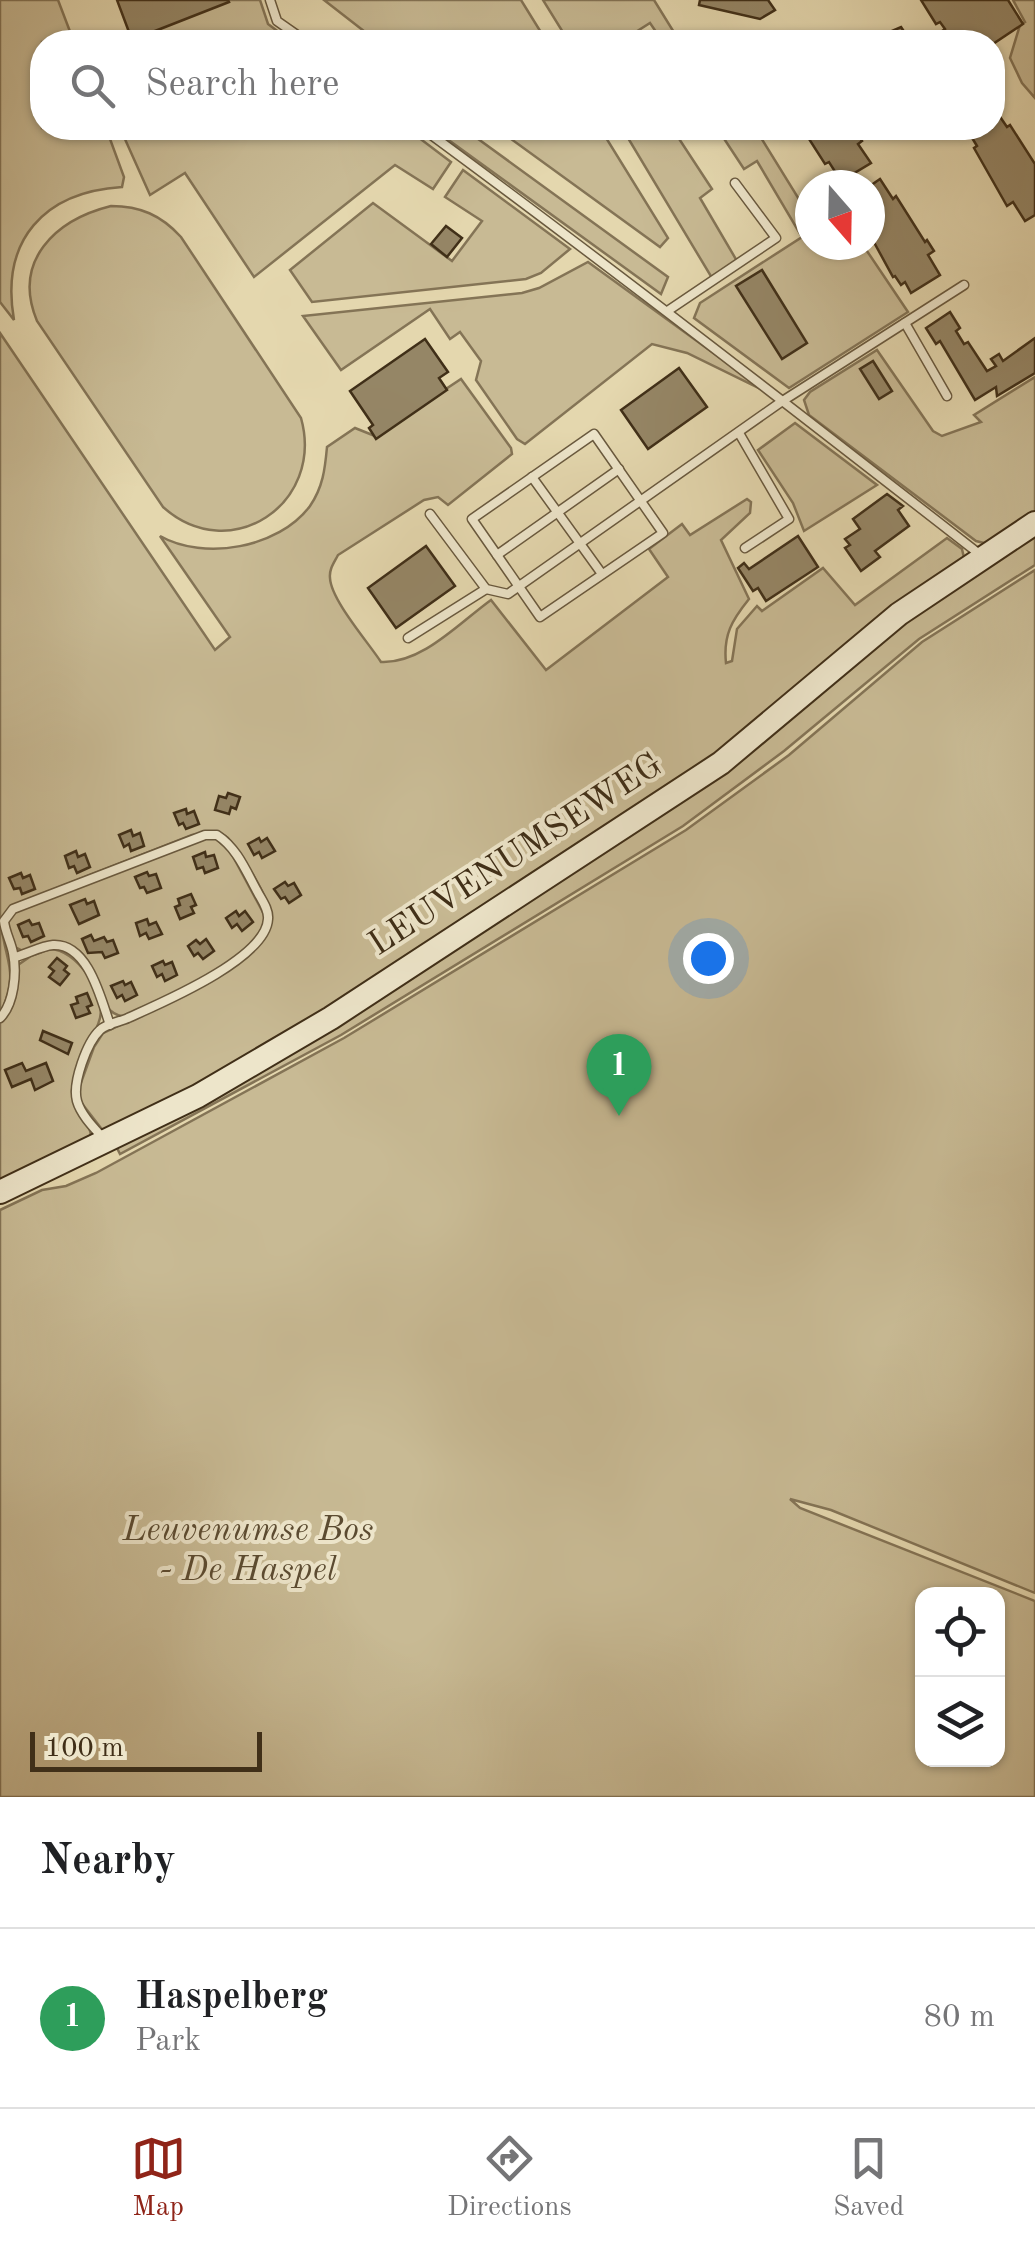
<!DOCTYPE html>
<style>
body{margin:0;font-family:"Old Standard TT",serif;background:#f2f2f2;color:#202124}
.controls{position:absolute;right:30px;bottom:30px;display:grid;overflow:hidden;border-radius:20px;box-shadow:0 2px 8px #0004}
.controls button{width:90px;height:90px;display:grid;place-items:center;padding:0;border:0;border-bottom:2px solid #e0e0e0;background:#fff;color:#202124;font:50px sans-serif}
.compass{position:absolute;left:795px;top:170px;width:90px;height:90px;border-radius:50%;background:#fff;box-shadow:0 2px 8px #0004;rotate:160deg}
.scale{position:absolute;left:30px;bottom:25px;width:232px;box-sizing:border-box;padding-left:10px;border:5px solid #402f18;border-top:0;font-size:28px;line-height:35px;white-space:nowrap;color:#402f18;-webkit-text-stroke:8px #ede5ca;paint-order:stroke}
.you{position:absolute;left:708px;top:958px;width:35px;height:35px;margin:-25px;border:8px solid #fff;border-radius:50%;background:#1a73e8;box-shadow:0 0 0 15px #1a73e833}
.badge{display:grid;place-items:center;width:65px;height:65px;border-radius:50%;background:#8f2418;color:#fff;font-size:32px;font-weight:700}
.pin{position:absolute;translate:-50% -82px;filter:drop-shadow(0 2px 5px #0008)}
.pin::after{content:'';position:absolute;top:52px;width:35px;height:30px;background:inherit;clip-path:polygon(0 0,100% 0,50% 100%)}
.list{margin:0;padding:0;list-style:none}
h2{display:flex;justify-content:space-between;align-items:center;height:130px;margin:0;padding:0 40px;font-size:42px}
h2 small{font-size:32px;font-weight:400;color:#757577}
.list li{display:grid;grid-template-columns:65px 1fr auto;gap:30px;align-items:center;box-sizing:border-box;height:180px;padding:0 40px;border-top:2px solid #e0e0e0}
.list b{display:block;font-size:38px;white-space:nowrap}
.list p{margin:0;font-size:32px;white-space:nowrap;color:#757577}
.list em{font-size:32px;font-style:normal;color:#757577}
.icon{flex:none;width:55px;height:55px;fill:none;stroke:currentColor;stroke-width:2;stroke-linecap:round;stroke-linejoin:round}
.map{position:relative;flex:none;width:1035px;height:1797px;overflow:hidden}
.search{position:absolute;background:#fff;box-shadow:0 2px 8px #0004;left:30px;right:30px;top:30px;height:110px;display:flex;align-items:center;gap:25px;box-sizing:border-box;padding:0 35px;border-radius:40px;color:#757577;font-size:38px}
.sheet{height:310px;background:#fff}
nav{display:flex;justify-content:space-around;align-items:center;box-sizing:border-box;height:140px;border-top:2px solid #e0e0e0;background:#fff;font-size:28px;color:#757577}
nav a{display:grid;justify-items:center;gap:5px}
nav .on{color:#8f2418}
.map>svg:first-child{display:block}
.green{fill:#c8ba94;stroke:#847456;stroke-width:2.5;fill-rule:evenodd}
.building{fill:#958666;stroke:#402f18;stroke-width:2.5}
.lines{fill:none;stroke-linecap:round;stroke-linejoin:round}
.lane-casing{stroke:#69593e;stroke-width:11}
.secondary-casing{stroke:#402f18;stroke-width:26}
.lane{stroke:#ede5ca;stroke-width:8}
.secondary{stroke:#ede5ca;stroke-width:22}
.labels{text-anchor:middle;dominant-baseline:central;stroke-width:8;stroke-linejoin:round;paint-order:stroke}
.street-label{font-size:35px;fill:#402f18;stroke:#ede5ca}
.park-label{font-size:35px;font-style:italic;fill:#5b4b31;stroke:#ede5ca}
</style>
<div class="map">
<svg width="1035" height="1797" viewBox="0 0 1035 1797">
<rect width="100%" height="100%" fill="#e4d7ae"/>
<filter id="stains"><feTurbulence type="fractalNoise" baseFrequency=".002" numOctaves="4"/><feColorMatrix values="0 0 0 0 .2 0 0 0 0 .09 0 0 0 0 .02 0 0 0 .5 -.17"/></filter>
<radialGradient id="worn" r=".72"><stop offset=".6" stop-color="#630" stop-opacity="0"/><stop offset="1" stop-color="#630" stop-opacity=".3"/></radialGradient>
<!-- green -->
<g class="green">
<path d="M0,0H58L74,42H42V128H106L124,177L122,187C44,192 0,240 14,320L0,302Z"/>
<polygon points="230,0 260,0 268,24 292,42 121,42 134,34"/>
<polygon points="324,0 521,0 547,42 378,42"/>
<polygon points="543,0 654,0 680,42 663,42 650,23 620,42 569,42"/>
<polygon points="1013,0 1035,0 1035,98 1022,83 1010,58 1020,25 1025,22"/>
<polygon points="120,128 406,128 451,162 433,189 395,165 254,277 185,173 150,195"/>
<polygon points="432,128 463,128 668,277 661,294"/>
<polygon points="496,128 600,128 668,238 660,247"/>
<polygon points="622,128 672,128 712,189 700,198 737,261 712,278"/>
<polygon points="717,128 755,128 810,217 810,245 839,245 867,251 908,312 789,388 694,318 700,303 802,237 757,161 744,169"/>
<polygon points="463,170 570,249 541,273 526,279 312,302 290,270 373,203 452,261 482,221 445,197"/>
<path d="M111,206C140,206 161,215 181,237L301,418C325,504 230,567 163,507L37,321C12,261 55,220 111,206Z"/>
<polygon points="588,262 767,392 687,353 652,344 525,444 517,439 476,380 481,361 460,332 450,339 430,309 341,370 303,316 522,293 539,288"/>
<path d="M0,333L215,650L230,637L160,536C204,561 279,548 310,506C323,487 325,469 327,447L355,428L375,436L461,379L511,448L512,454L448,505L438,497L424,500L338,555C334,563 329,569 330,578C331,600 368,642 381,662C422,664 459,623 491,600L546,670L668,577L649,549L682,524L690,535L747,499L751,502L750,513L721,540L749,599C732,620 723,635 726,663L732,661L737,629L757,606L762,611L823,568L855,605L947,538L962,549L964,558L716,757L230,1070L104,1132L80,1101L79,1088L94,1047L103,1033L188,993L261,941C265,934 271,927 271,918C271,899 240,853 228,838L219,832L192,835L11,906L1,921C4,962 21,970 0,1015Z"/>
<polygon points="877,350 933,431 942,436 981,422 974,415 1035,377 1035,514 988,544 976,541 809,415 804,400 810,392"/>
<polygon points="795,423 877,485 804,531 793,503 758,450"/>
<polygon points="1035,531 1035,565 919,639 784,751 683,826 341,1035 120,1154 116,1146 334,1024 905,619"/>
<path d="M1035,570V1593L831,1510L790,1499L800,1508L1035,1601V1797H0V1210L42,1190L66,1186L96,1173L344,1038L686,830L789,755L922,642ZM922,1594H998V1760H922Z"/>
<path d="M205,838H215L230,851L266,918C253,964 165,997 125,1017C78,1011 118,920 23,951L15,947L7,921L15,912Z"/>
<path d="M50,949C76,949 106,993 100,1018C94,1042 75,1063 72,1090C71,1111 92,1120 91,1139L0,1185V1022L12,1007L18,965L31,956Z"/>
</g>
<!-- building -->
<g class="building">
<polygon points="117,0 228,0 229,2 132,40"/>
<polygon points="700,0 768,0 775,10 760,19 699,5"/>
<polygon points="921,0 1008,0 1023,24 993,44 998,53 992,57 992,42 924,42 924,37 933,32 935,36 945,29 940,22 936,24"/>
<polygon points="901,27 911,42 879,42 886,37 885,34"/>
<polygon points="994,108 1007,127 1010,125 1035,164 1035,215 1025,221 1013,202 1007,206 974,148 977,146 966,128 992,128"/>
<polygon points="802,128 853,128 862,141 858,144 871,163 841,181 829,162 825,164"/>
<polygon points="880,179 893,199 896,196 925,242 927,240 934,251 928,255 940,275 911,293 905,282 901,285 895,276 893,277 870,235 870,186"/>
<polygon points="446,226 462,238 447,257 431,244"/>
<polygon points="762,270 807,343 782,359 736,286"/>
<polygon points="950,312 960,328 956,331 964,344 968,342 987,371 996,366 991,359 999,354 1003,361 1035,338 1035,373 997,396 996,387 975,400 940,341 936,344 926,328"/>
<polygon points="425,339 448,372 439,378 447,390 376,439 369,428 373,425 350,391"/>
<polygon points="873,361 892,391 879,399 860,369"/>
<polygon points="679,368 707,407 648,449 621,410"/>
<polygon points="887,494 903,506 898,510 909,526 875,551 880,557 861,571 845,548 850,545 845,539 860,529 853,519"/>
<polygon points="798,536 818,567 766,601 758,588 753,591 738,568 744,563 749,569"/>
<polygon points="426,546 455,586 396,628 368,588"/>
<polygon points="228,793 240,797 236,809 231,807 229,814 215,810 219,796 226,798"/>
<polygon points="186,809 187,814 194,811 199,824 186,829 183,823 179,825 174,813"/>
<polygon points="131,830 133,836 140,833 144,846 131,851 129,844 124,847 119,835"/>
<polygon points="259,838 261,842 267,838 275,851 262,858 259,852 254,855 248,844"/>
<polygon points="76,851 78,857 85,854 90,867 77,873 74,866 69,868 65,856"/>
<polygon points="205,852 206,857 214,855 218,868 205,873 203,867 197,869 193,857"/>
<polygon points="147,872 149,876 156,874 161,888 147,893 144,887 140,888 135,877"/>
<polygon points="21,873 23,878 30,875 35,889 22,894 20,888 14,889 9,878"/>
<polygon points="285,882 288,886 294,883 301,895 289,903 285,897 281,899 274,889"/>
<polygon points="191,894 196,905 191,907 194,913 180,919 175,907 180,905 178,899"/>
<polygon points="85,899 87,904 94,901 99,915 79,924 70,905"/>
<polygon points="236,911 239,916 245,911 253,922 242,931 237,924 232,928 226,918"/>
<polygon points="147,919 149,925 156,922 162,934 149,939 146,933 140,936 136,923"/>
<polygon points="29,920 32,925 39,923 44,936 31,942 28,936 23,937 18,925"/>
<polygon points="91,935 94,941 104,937 107,942 113,940 118,953 105,958 102,952 88,953 82,939"/>
<polygon points="206,939 214,951 203,959 198,953 194,956 188,946 196,940 200,944"/>
<polygon points="57,958 67,966 64,970 69,974 60,985 49,977 54,971 49,967"/>
<polygon points="163,961 165,965 172,962 177,975 165,981 162,974 157,977 152,966"/>
<polygon points="123,981 125,985 131,982 137,995 125,1001 122,995 117,998 111,986"/>
<polygon points="87,993 92,1005 87,1007 90,1013 76,1018 71,1005 78,1003 76,997"/>
<polygon points="43,1031 72,1043 68,1054 40,1040"/>
<polygon points="22,1063 26,1071 46,1063 53,1081 35,1090 31,1079 12,1087 5,1070"/>
</g>
<g class="lines">
<!-- lane casing -->
<g class="lane-casing">
<g id="lane">
<polyline points="270,0 277,21 307,42"/>
<path d="M422,128C611,267 797,412 982,556"/>
<polyline points="669,310 776,238 735,183"/>
<polyline points="905,323 947,396"/>
<polyline points="739,433 789,519 745,548"/>
<polygon points="594,434 663,533 540,617 472,519"/>
<polyline points="532,477 602,574"/>
<polyline points="430,514 486,589 508,594 781,402 964,285"/>
<polyline points="497,555 619,469"/>
<polyline points="408,638 486,589"/>
<path d="M15,957C27,954 41,946 53,945C88,943 101,999 110,1025"/>
<path d="M0,1018C14,1004 17,973 13,953C11,942 5,932 4,921L13,909L205,835H217C237,848 246,871 257,891C261,899 269,909 268,919C266,959 161,1003 128,1018C120,1022 107,1023 100,1030C87,1042 72,1083 77,1101C81,1115 94,1128 103,1138"/>
</g>
</g>
<!-- secondary casing -->
<g class="secondary-casing">
<polyline id="secondary" points="0,1192 198,1096 331,1018 721,763 899,614 1035,523"/>
</g>
<!-- lane -->
<use href="#lane" class="lane"/>
<!-- secondary -->
<use href="#secondary" class="secondary"/>
</g>
<g class="labels">
<!-- street labels -->
<g class="street-label">
<text transform="translate(516 855) rotate(-33)">LEUVENUMSEWEG</text>
</g>
<!-- park labels -->
<g class="park-label">
<text x="248" y="1530">Leuvenumse Bos<tspan x="248" dy="40">- De Haspel</tspan></text>
</g>
</g>
<rect width="100%" height="100%" filter="url(#stains)"/>
<rect width="100%" height="100%" fill="url(#worn)"/>
</svg>
<div class="controls">
<button><svg class="icon" aria-label="locate" viewBox="0 0 24 24"><circle cx="12" cy="12" r="6"/><path d="M12 2v4M12 18v4M2 12h4M18 12h4"/></svg></button>
<button><svg class="icon" aria-label="layers" viewBox="0 0 24 24"><path d="M12 4l9 5-9 5-9-5zM3 14l9 5 9-5"/></svg></button>
</div>
<svg class="compass" viewBox="-18 -18 36 36"><path d="M0-13l5 13h-10z" fill="#e53935"/><path d="M0 13l5-13h-10z" fill="#757577"/></svg>
<div class="scale">100 m</div>
<div class="you"></div>
<div class="pin badge" style="left:619px;top:1116px;background:#2e9e5b">1</div>
<div class="search"><svg class="icon" aria-label="search" viewBox="0 0 24 24"><circle cx="10" cy="10" r="6"/><path d="M15 15l6 6"/></svg>Search here</div>
</div>
<section class="sheet">
<h2>Nearby<small></small></h2>
<ul class="list">
<li><span class="badge" style="background:#2e9e5b">1</span><div><b>Haspelberg</b><p>Park</p></div><em>80 m</em></li>
</ul>
</section>
<nav>
<a class="on"><svg class="icon" aria-label="map" viewBox="0 0 24 24"><path d="M3 6l6-2 6 2 6-2v14l-6 2-6-2-6 2zM9 4v14M15 6v14"/></svg>Map</a>
<a><svg class="icon" aria-label="directions" viewBox="0 0 24 24"><path d="M12 3l9 9-9 9-9-9zM9 14v-3h6M13 9l2 2-2 2"/></svg>Directions</a>
<a><svg class="icon" aria-label="saved" viewBox="0 0 24 24"><path d="M7 4h10v16l-5-4-5 4z"/></svg>Saved</a>
</nav>
